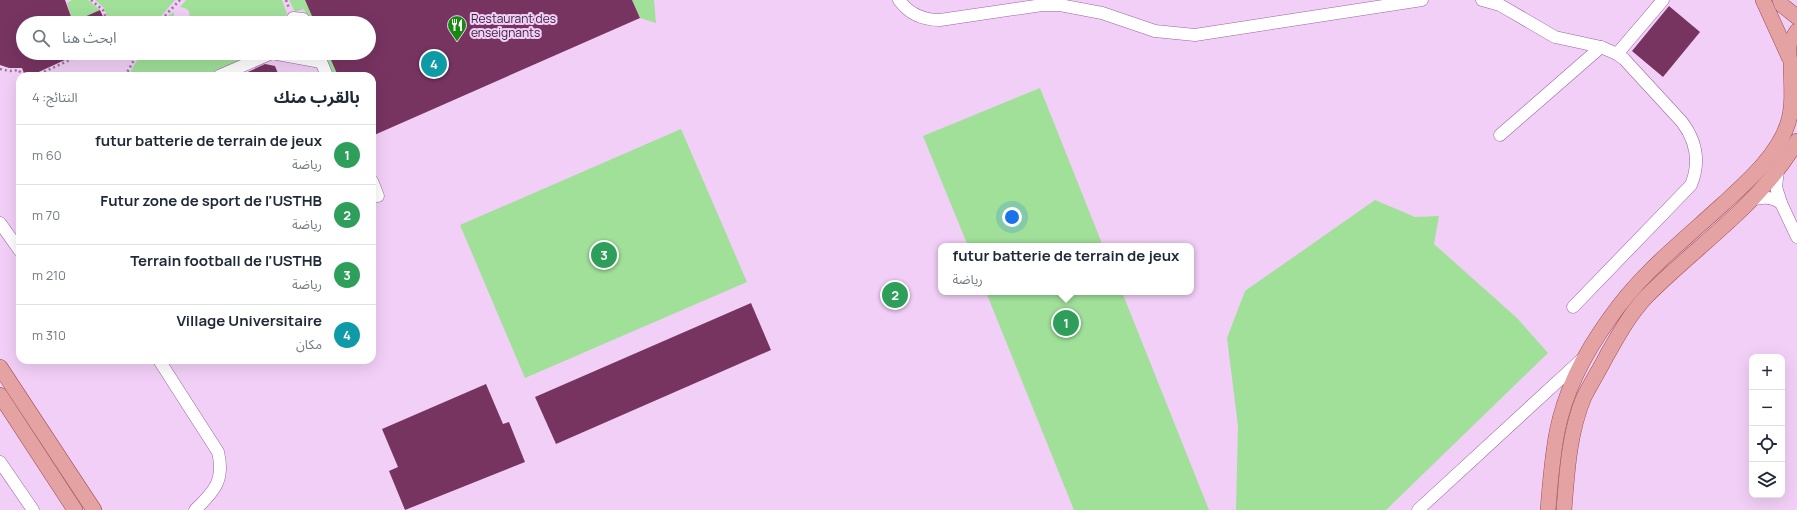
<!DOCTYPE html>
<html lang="ar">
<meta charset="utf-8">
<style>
body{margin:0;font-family:Manrope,"Noto Sans Arabic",sans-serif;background:#f2f2f3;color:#1f2937;direction:rtl}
.controls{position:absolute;right:12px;bottom:12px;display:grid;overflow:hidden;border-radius:8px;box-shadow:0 4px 16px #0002}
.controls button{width:36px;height:36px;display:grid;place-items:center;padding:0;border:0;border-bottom:1px solid #e0e1e3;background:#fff;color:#1f2937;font:20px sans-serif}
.you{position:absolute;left:1012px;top:217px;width:14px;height:14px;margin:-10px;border:3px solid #fff;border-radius:50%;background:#1a73e8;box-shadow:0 0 0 6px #1a73e833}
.badge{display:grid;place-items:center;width:26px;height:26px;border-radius:50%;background:#7c3aed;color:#fff;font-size:13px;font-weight:700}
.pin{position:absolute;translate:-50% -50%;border:2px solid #fff;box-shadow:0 1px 4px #0006}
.popup{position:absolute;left:938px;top:243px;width:256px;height:52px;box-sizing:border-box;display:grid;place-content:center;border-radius:8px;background:#fff;filter:drop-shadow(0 1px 3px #0005);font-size:13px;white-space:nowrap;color:#747a83}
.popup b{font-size:15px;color:#1f2937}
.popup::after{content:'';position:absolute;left:50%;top:100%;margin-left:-8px;border:8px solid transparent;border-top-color:#fff}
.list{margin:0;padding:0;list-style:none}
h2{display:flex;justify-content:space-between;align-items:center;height:52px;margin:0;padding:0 16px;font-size:17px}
h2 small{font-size:13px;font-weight:400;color:#747a83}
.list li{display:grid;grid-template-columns:26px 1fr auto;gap:12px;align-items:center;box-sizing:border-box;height:60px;padding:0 16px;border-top:1px solid #e0e1e3}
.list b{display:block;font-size:15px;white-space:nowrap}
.list p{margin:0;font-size:13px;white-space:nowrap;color:#747a83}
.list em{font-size:13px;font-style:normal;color:#747a83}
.icon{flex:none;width:22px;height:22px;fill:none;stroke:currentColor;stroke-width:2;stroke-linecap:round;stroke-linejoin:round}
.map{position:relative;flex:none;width:1797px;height:510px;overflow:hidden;direction:ltr}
.search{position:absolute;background:#fff;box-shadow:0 4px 16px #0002;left:16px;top:16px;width:360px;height:44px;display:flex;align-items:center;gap:10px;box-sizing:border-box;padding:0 14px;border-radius:22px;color:#747a83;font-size:15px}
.panel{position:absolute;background:#fff;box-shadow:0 4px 16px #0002;left:16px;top:72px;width:360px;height:292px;border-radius:12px;direction:rtl}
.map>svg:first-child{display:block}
.green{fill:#a0e099}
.building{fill:#773461}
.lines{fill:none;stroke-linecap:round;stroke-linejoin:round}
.minor-casing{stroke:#9a64a2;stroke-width:13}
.major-casing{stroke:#9c4c55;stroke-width:16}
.path{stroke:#947898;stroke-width:2.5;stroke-dasharray:2 3;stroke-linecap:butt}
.minor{stroke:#fff;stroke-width:12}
.major{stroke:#e5a2a2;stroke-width:15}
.labels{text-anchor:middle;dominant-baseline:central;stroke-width:4;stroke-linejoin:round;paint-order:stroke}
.poi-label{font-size:12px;fill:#351f38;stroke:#f2cff7;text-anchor:start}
</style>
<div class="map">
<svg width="1797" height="510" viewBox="0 0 1797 510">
<rect width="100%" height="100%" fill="#f2cff7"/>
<!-- green -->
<g class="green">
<polygon points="72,0 88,0 100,10 73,22 67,3"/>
<polygon points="95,0 175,0 155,23 110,23 104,8"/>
<polygon points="186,0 282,0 287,14 282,23 186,23 190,19 189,11 185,8 180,7"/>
<polygon points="289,0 305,0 315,23 310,23 304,9 295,12"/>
<polygon points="632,0 654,0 656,23 640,18"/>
<polygon points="174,12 174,18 178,23 161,23 168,16"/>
<polygon points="141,53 259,53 207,76 128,76"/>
<polygon points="324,53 328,53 338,76 334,76"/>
<polygon points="1040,88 1103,246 968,246 923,136"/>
<polygon points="681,129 747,282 525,378 460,225"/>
<polygon points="1375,200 1415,217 1439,216 1434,244 1517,318 1548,353 1386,510 1236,510 1238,426 1227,338 1245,291"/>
<polygon points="986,292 1122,292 1209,510 1074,510"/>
</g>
<!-- building -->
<g class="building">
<polygon points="0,0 65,0 73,22 100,10 106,23 23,23 23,53 80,53 30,76 25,76 22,68 9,68 0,65"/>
<polygon points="305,0 632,0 640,18 372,136 372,76 338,76 328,53 369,53 369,23 315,23"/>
<polygon points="1669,6 1700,32 1663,77 1632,51"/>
<polygon points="265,64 275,66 279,76 239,76"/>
<polygon points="751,303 771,350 556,444 535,397"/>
<polygon points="486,384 503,424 509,422 525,462 405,510 389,471 398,467 382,429"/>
</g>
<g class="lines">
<!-- minor casing -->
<g class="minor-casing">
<g id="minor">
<path d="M899,0C909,14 922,20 940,20L1042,5H1060L1102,13L1155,31L1195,35L1422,0"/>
<path d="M1482,0L1500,5L1555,37L1601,47L1617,54L1624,59L1682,122C1697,142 1700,163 1691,185L1573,307"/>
<polyline points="290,23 293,18 303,19 304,23"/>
<polyline points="272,53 321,62"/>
<polyline points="318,54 327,76"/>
<polyline points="1617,54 1663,0"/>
<polyline points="219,76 272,53"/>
<polyline points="1500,135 1601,47"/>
<polyline points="372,181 378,196"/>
<path d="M1751,200C1762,197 1771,196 1781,203L1776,187L1778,170"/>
<polyline points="1781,203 1797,237"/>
<polyline points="0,223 20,251"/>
<path d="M159,360L218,452C225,480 214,492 195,510"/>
<polyline points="0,462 33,510"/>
<polyline points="1418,510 1581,360"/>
</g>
</g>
<!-- major casing -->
<g class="major-casing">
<g id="major">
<polyline points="1763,0 1789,57"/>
<polyline points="1780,0 1782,5 1797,17"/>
<polyline points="1789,57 1789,44 1797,31"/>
<polyline points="0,367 94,510"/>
<polyline points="0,395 75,510"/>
<path d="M1548,510C1550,484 1552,458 1557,432C1565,391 1586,351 1610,318C1640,274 1684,240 1723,204C1747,182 1778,155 1788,123C1794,104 1791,82 1791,62"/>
<path d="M1564,510C1567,472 1569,433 1584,397C1591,383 1600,369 1607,355C1619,334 1630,314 1646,297C1697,245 1760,205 1797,141"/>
</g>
</g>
<!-- path -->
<g class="path">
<polyline points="91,0 103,10 108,23"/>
<polyline points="286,0 289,8"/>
<polyline points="158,23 180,0"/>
<polyline points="0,69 10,71 19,70 22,76"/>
<polyline points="35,76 85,53"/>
<polyline points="125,76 138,53"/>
</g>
<!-- minor -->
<use href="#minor" class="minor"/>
<!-- major -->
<use href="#major" class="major"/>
</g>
<!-- icons -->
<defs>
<g id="restaurant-pin" transform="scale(1)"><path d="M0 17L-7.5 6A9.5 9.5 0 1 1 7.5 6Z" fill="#168a0e" stroke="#f2cff7"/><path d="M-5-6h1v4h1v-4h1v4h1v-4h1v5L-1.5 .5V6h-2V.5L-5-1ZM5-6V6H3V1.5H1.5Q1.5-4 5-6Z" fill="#fff"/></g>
</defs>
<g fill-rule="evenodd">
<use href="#restaurant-pin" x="457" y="25"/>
</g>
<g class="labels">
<!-- poi labels -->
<g class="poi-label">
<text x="471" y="18">Restaurant des<tspan x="471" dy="14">enseignants</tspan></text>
</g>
</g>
</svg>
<div class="controls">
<button>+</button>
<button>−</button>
<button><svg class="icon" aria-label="locate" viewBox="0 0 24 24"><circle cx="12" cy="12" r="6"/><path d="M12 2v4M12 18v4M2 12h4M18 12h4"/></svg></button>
<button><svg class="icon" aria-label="layers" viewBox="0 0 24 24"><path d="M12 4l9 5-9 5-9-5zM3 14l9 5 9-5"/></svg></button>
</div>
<div class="you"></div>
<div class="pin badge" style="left:1066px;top:323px;background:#2e9e5b">1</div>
<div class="popup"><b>futur batterie de terrain de jeux</b>رياضة</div>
<div class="pin badge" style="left:895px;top:295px;background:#2e9e5b">2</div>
<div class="pin badge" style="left:604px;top:255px;background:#2e9e5b">3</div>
<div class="pin badge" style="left:434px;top:64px;background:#0f9aa8">4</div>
<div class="search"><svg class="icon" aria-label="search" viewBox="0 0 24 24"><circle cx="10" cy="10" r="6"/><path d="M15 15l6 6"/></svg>ابحث هنا</div>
<section class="panel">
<h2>بالقرب منك<small>النتائج: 4</small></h2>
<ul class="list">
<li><span class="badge" style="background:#2e9e5b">1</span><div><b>futur batterie de terrain de jeux</b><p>رياضة</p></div><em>60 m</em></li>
<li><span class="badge" style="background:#2e9e5b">2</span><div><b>Futur zone de sport de l'USTHB</b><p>رياضة</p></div><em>70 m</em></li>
<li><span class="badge" style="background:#2e9e5b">3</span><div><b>Terrain football de l'USTHB</b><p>رياضة</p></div><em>210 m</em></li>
<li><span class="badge" style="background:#0f9aa8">4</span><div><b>Village Universitaire</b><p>مكان</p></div><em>310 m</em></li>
</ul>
</section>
</div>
